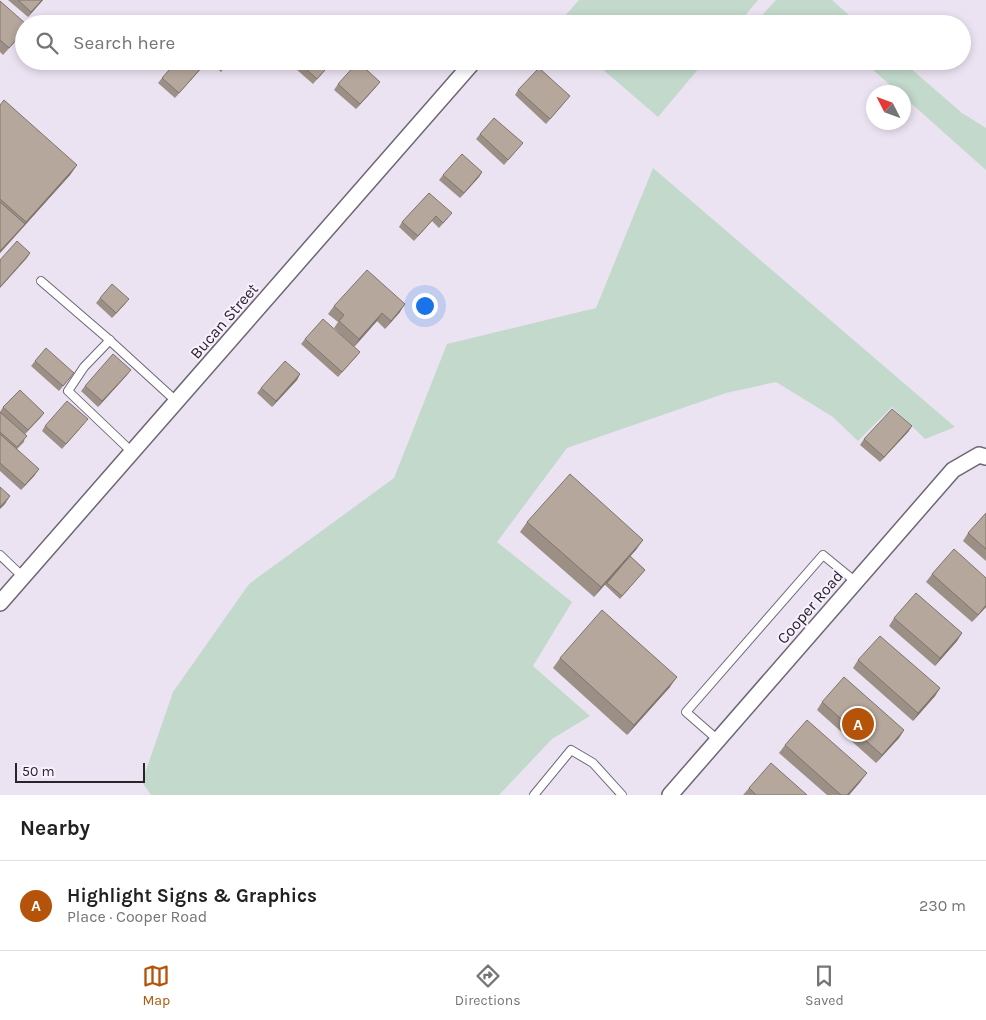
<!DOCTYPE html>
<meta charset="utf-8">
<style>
body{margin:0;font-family:Karla,sans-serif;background:#f2f2f2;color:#202124}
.compass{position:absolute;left:866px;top:85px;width:45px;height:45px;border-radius:50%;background:#fff;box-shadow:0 2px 8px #0003;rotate:312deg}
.scale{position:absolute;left:15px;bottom:12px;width:130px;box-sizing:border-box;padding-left:5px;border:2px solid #28242a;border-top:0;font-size:14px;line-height:18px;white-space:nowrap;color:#28242a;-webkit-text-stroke:4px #f8f1fd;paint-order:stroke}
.you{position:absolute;left:424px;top:305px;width:18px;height:18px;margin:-12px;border:4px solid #fff;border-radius:50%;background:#1a73e8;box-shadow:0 0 0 8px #1a73e833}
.badge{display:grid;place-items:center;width:32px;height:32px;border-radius:50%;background:#b45309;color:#fff;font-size:16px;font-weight:700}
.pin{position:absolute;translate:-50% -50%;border:2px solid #fff;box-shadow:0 1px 5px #0006}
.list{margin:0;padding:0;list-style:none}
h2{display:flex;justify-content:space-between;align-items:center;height:65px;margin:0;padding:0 20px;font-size:21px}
h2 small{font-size:16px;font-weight:400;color:#757577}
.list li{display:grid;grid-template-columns:32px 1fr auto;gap:15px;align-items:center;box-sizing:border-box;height:90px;padding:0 20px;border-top:1px solid #e0e0e0}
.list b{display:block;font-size:19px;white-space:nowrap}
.list p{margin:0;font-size:16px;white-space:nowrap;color:#757577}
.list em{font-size:16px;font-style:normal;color:#757577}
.icon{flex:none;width:28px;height:28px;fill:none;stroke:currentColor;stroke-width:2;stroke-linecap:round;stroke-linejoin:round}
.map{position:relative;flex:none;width:986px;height:795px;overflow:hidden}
.search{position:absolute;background:#fff;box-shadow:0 2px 8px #0003;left:15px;right:15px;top:15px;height:55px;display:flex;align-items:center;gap:12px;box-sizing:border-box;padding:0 18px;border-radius:28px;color:#757577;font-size:19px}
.sheet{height:155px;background:#fff}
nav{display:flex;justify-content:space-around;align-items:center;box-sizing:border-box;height:70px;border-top:1px solid #e0e0e0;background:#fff;font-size:14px;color:#757577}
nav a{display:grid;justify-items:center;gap:2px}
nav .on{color:#b45309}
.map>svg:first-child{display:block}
.green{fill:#c2d9cb}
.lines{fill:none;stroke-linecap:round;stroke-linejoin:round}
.service-casing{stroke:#6e6674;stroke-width:10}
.minor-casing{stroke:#6e6674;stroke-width:18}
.service{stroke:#fff;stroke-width:8}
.minor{stroke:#fff;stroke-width:15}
.wall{fill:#9c9086}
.shaded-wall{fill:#7f756d}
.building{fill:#b5a79c;stroke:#7f756d}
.labels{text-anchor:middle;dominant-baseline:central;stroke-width:4;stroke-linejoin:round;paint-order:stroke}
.street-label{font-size:16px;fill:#28242a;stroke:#f8f1fd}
</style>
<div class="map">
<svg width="986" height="795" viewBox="0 0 986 795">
<rect width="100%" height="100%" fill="#ece3f2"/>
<!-- green -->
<g class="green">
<polygon points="579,0 758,0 738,24 558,24"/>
<polygon points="776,0 832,0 859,24 754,24"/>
<polygon points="593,61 705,61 658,117"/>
<polygon points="863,61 902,61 962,113 986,128 986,170 904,97 904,92 898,92"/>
<polygon points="653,168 955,427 925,439 892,407 858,441 833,417 776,382 726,393 567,448 497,542 572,602 533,666 590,716 552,739 499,795 151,795 142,782 173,692 249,584 394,478 447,344 596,308"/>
</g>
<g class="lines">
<!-- service casing -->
<g class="service-casing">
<g id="service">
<polyline points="41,281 106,337 176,401"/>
<polyline points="110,340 84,367 68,391 132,452"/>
<polyline points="0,555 23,577"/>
<polyline points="718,740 686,712 823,555 856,582"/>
<polyline points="534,795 571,750 593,763 622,795"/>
</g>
</g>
<!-- minor casing -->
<g class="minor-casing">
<g id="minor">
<polyline points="0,603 474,61"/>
<polyline points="670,795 953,470 979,455 986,457"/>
</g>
</g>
<!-- service -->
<use href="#service" class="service"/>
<!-- minor -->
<use href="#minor" class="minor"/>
</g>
<!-- wall -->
<g class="wall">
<polygon points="8,0 43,0 28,17"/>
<polygon points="0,1 24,24 24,32 3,55 0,52"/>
<polygon points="209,61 230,61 221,72"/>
<polygon points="287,61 331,61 328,67 313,84"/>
<polygon points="383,61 401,61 393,70"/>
<polygon points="203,66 199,71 175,98 158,83 162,78"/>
<polygon points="338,84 376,87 356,109 334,90"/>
<polygon points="518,90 566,101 546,124 515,95"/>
<polygon points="0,105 77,165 70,175 0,253"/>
<polygon points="480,134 523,143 504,165 476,139"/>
<polygon points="482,172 479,177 460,198 439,180 443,175"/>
<polygon points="429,193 448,218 439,228 432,221 414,241 399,227 402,222"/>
<polygon points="100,298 125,304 112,318 96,303"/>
<polygon points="334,306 400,312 385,329 377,321 354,347 334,328 338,322 328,314"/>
<polygon points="305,339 360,352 356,357 338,377 301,344"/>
<polygon points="35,361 74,373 59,391 31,366"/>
<polygon points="300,374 297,380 272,407 257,393 261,388"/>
<polygon points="127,375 98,407 81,391 85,386"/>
<polygon points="3,407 44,413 40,418 25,434 24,442 17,449 35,475 21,490 0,471 0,412"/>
<polygon points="84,424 62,449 42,431 45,426"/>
<polygon points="912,426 908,432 880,462 860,445 864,439"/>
<polygon points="986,513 986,561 963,541 968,533"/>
<polygon points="527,522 643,540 630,556 645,570 620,599 605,585 605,584 594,597 520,532"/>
<polygon points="932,574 986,607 972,622 926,582"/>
<polygon points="894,618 962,633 957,641 935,666 889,626"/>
<polygon points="560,658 670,687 627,735 553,668"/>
<polygon points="858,660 940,688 935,696 913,721 853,668"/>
<polygon points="822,702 904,730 899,738 876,763 817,710"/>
<polygon points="785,745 861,781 849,795 827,795 779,753"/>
<polygon points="749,788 807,795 743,795"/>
</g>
<!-- shaded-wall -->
<g class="shaded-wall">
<polygon points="42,0 43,0 28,17 31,12"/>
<polygon points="380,82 376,87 356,109 360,104"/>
<polygon points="77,165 70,175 0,253 0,251"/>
<polygon points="482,172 479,177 460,198 464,193"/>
<polygon points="30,253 27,258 0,288 0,287"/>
<polygon points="129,299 125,304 112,318 116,313"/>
<polygon points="405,304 400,312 385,329 391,321"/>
<polygon points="382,313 377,321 354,347 359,339"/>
<polygon points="131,370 127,375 98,407 102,401"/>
<polygon points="300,374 297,380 272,407 276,401"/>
<polygon points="44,413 40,418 24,435 28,430"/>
<polygon points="912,426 908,432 880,462 884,457"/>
<polygon points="39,469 35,475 21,490 25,485"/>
<polygon points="10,496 5,504 0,509 0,507"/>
<polygon points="643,540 636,550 594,597 601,587"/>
<polygon points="986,605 986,607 972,622 978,615"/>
<polygon points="962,633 957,641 935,666 940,658"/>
<polygon points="677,677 670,687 627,735 634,725"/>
<polygon points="940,688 935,696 913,721 918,713"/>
<polygon points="904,730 899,738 876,763 882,755"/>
<polygon points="867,773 861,781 849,795 847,795"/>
</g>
<!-- building -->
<g class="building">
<polygon points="18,0 42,0 31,12"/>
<polygon points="0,1 26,24 24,24 24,31 9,48 0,40"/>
<polygon points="238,17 245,24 232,24"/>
<polygon points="177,61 198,61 203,66 179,93 162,78"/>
<polygon points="218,61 229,61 224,67"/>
<polygon points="297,61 331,61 332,62 317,79"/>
<polygon points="392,61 400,61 397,65"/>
<polygon points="358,62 380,82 360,104 338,84"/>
<polygon points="539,68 570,96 550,119 518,90"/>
<polygon points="4,100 77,165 26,222 0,199 0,105"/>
<polygon points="494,118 523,143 508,160 480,134"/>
<polygon points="462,154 482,172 464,193 443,175"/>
<polygon points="429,193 452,213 443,223 436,216 418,236 402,222"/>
<polygon points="0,202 25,224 0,251"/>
<polygon points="17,241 30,253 0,287 0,260"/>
<polygon points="367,270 405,304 391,321 382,313 359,339 339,321 344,315 334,306"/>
<polygon points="112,284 129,299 116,313 100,298"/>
<polygon points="323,319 360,352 342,372 305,339"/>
<polygon points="46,348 74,373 63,386 35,361"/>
<polygon points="113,354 131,370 102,401 85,386"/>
<polygon points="285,361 300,374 276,401 261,388"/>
<polygon points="20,390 44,413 28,430 3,407"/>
<polygon points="67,401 88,419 66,444 45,426"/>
<polygon points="892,409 912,426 884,457 864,439"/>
<polygon points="0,412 27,436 17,447 0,432"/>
<polygon points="0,434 39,469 25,485 0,463"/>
<polygon points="570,474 643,540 601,587 527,522"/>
<polygon points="0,487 10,496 0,507"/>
<polygon points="986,513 986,549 968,533"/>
<polygon points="954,549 986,578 986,605 978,615 932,574"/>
<polygon points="630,556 645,570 622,596 607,583"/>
<polygon points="916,593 962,633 940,658 894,618"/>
<polygon points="602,610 677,677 634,725 560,658"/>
<polygon points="880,636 940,688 918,713 858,660"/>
<polygon points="844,677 904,730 882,755 822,702"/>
<polygon points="807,720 867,773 847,795 841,795 785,745"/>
<polygon points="771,763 807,795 756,795 749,788"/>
</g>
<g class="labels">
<!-- street labels -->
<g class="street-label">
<text transform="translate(224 321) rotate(-49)">Bucan Street</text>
<text transform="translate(810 607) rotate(-49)">Cooper Road</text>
</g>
</g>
</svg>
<svg class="compass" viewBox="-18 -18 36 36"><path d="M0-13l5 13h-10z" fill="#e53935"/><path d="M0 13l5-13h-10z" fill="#757577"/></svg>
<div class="scale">50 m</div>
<div class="you"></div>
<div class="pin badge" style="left:858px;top:724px">A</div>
<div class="search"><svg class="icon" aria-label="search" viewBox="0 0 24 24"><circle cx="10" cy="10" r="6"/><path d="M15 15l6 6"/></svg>Search here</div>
</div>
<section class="sheet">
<h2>Nearby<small></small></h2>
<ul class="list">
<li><span class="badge">A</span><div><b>Highlight Signs &amp; Graphics</b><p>Place · Cooper Road</p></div><em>230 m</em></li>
</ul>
</section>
<nav>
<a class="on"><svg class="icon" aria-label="map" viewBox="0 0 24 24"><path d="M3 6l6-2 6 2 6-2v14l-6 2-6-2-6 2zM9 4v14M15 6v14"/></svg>Map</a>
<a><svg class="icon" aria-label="directions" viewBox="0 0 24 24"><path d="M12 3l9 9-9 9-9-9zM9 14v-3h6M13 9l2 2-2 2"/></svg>Directions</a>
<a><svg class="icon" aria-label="saved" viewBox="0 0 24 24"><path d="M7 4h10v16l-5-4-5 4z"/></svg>Saved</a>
</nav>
